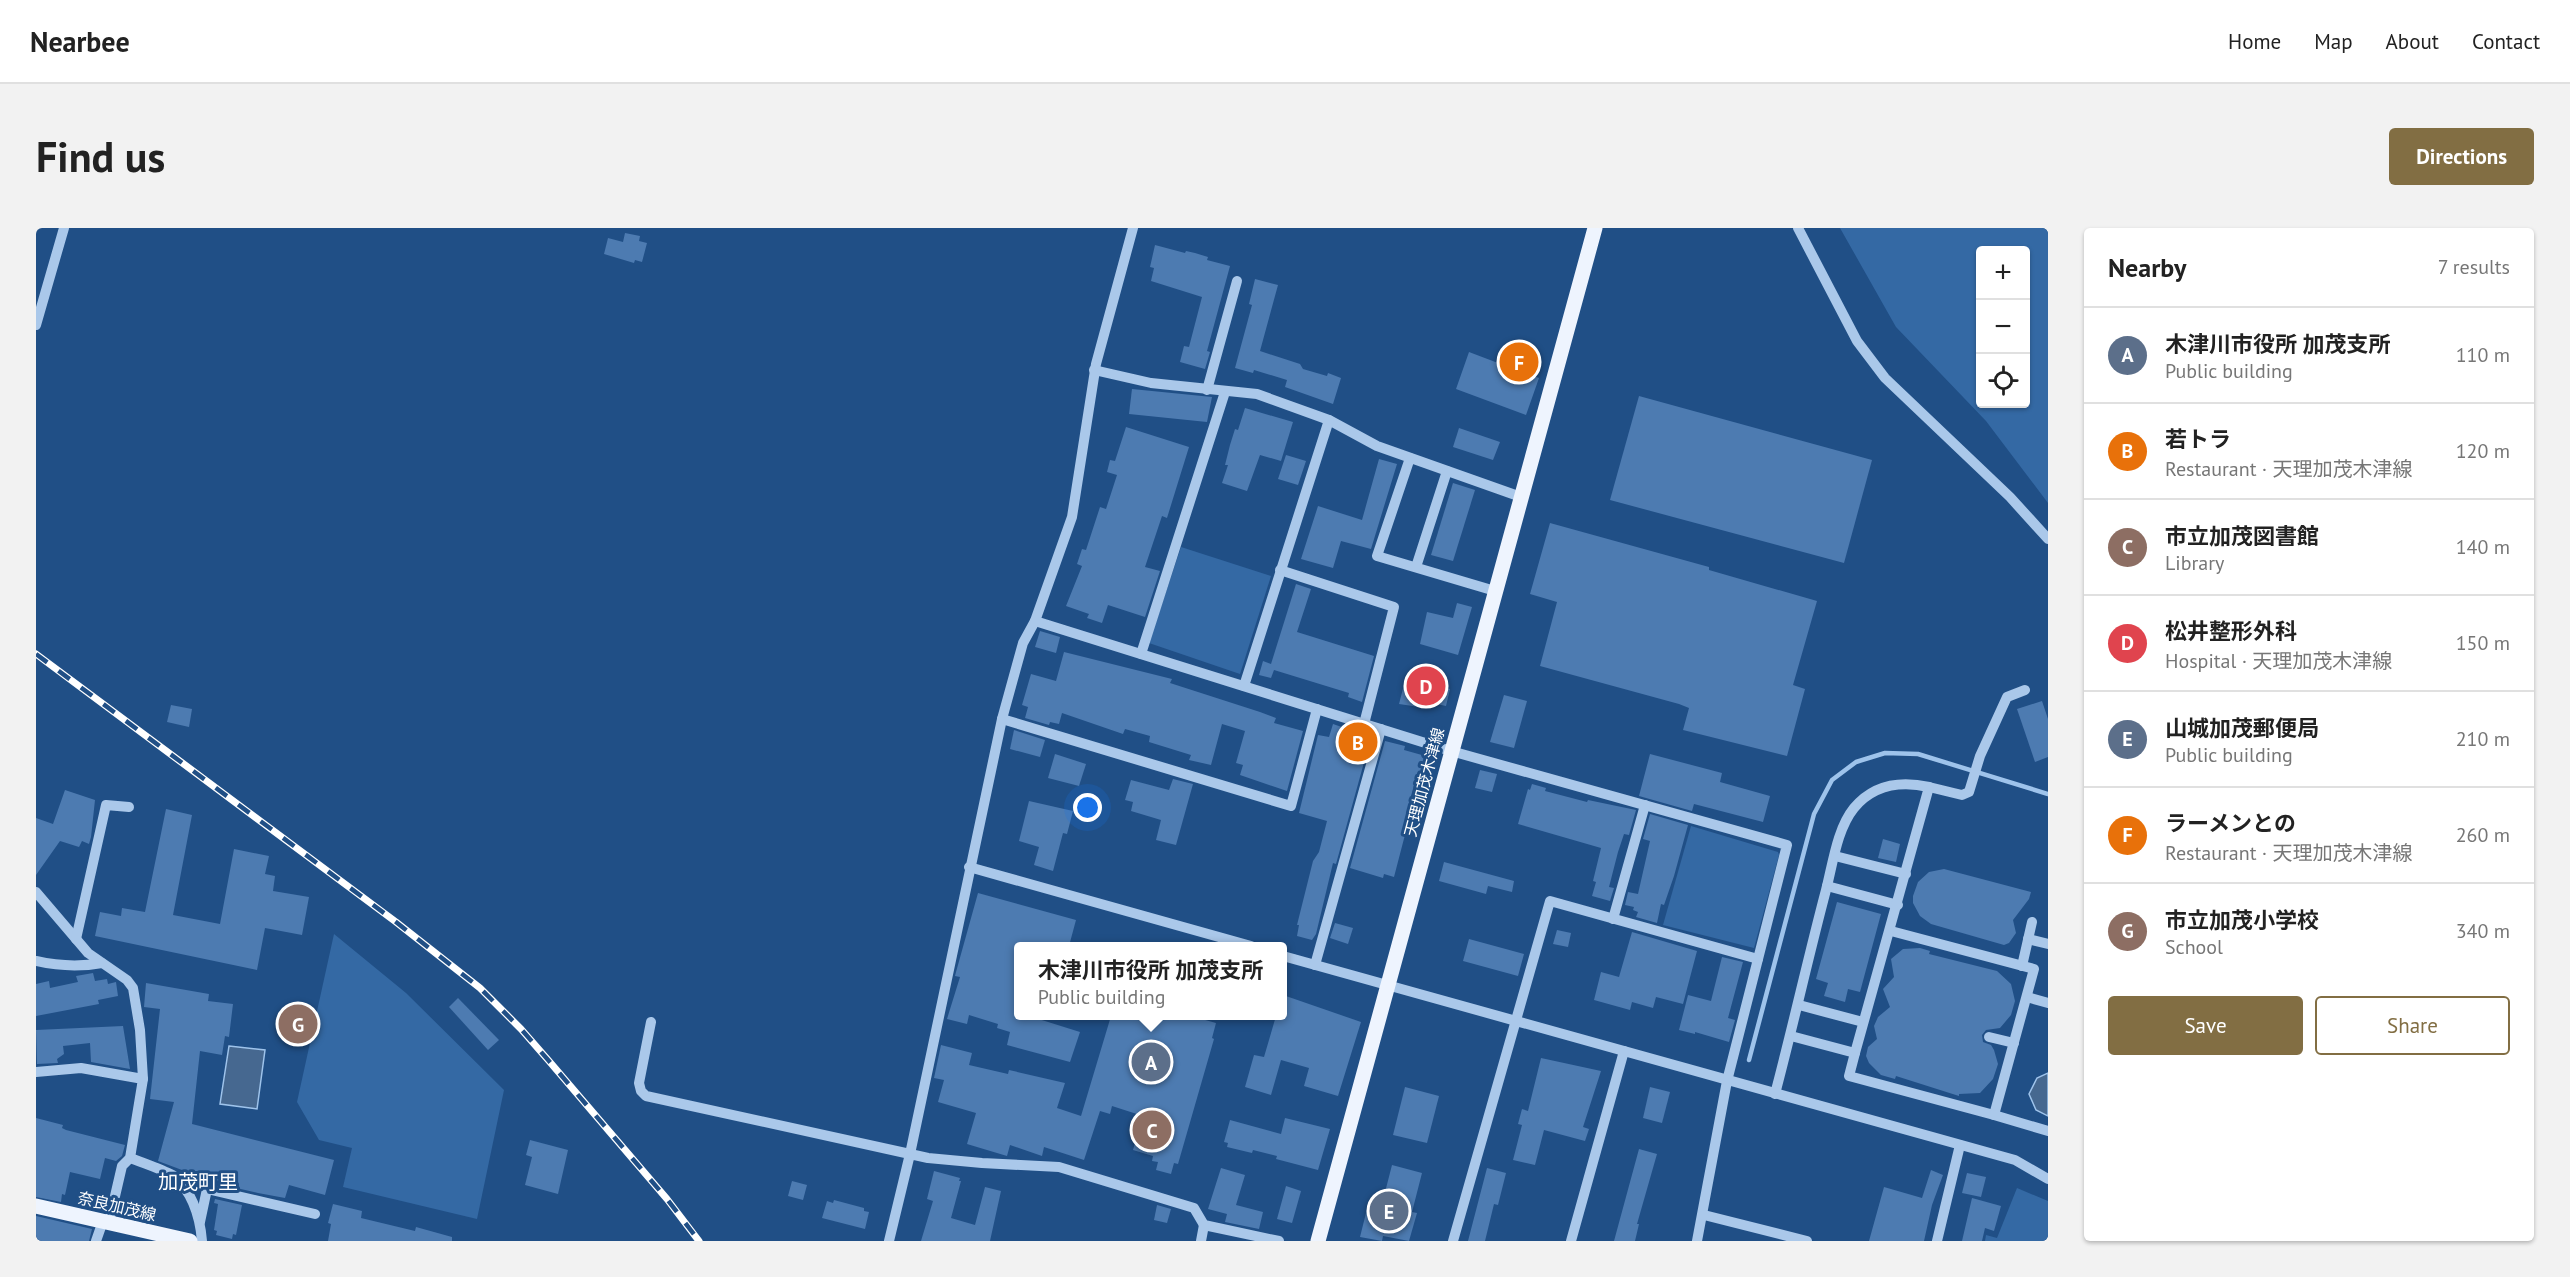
<!DOCTYPE html>
<meta charset="utf-8">
<style>
body{margin:0;font-family:"PT Sans","Noto Sans JP",sans-serif;background:#f2f2f2;color:#222}
.controls{position:absolute;right:18px;top:18px;display:grid;overflow:hidden;border-radius:6px;box-shadow:0 2px 4px #0004}
.controls button{width:54px;height:54px;display:grid;place-items:center;padding:0;border:0;border-bottom:2px solid #e0e0e0;background:#fff;color:#222;font:30px sans-serif}
.you{position:absolute;left:1052px;top:580px;width:21px;height:21px;margin:-15px;border:4px solid #fff;border-radius:50%;background:#1a73e8;box-shadow:0 0 0 9px #1a73e833}
.badge{display:grid;place-items:center;width:39px;height:39px;border-radius:50%;background:#826e43;color:#fff;font-size:20px;font-weight:700}
.pin{position:absolute;translate:-50% -50%;border:3px solid #fff;box-shadow:0 2px 6px #0006}
.popup{position:absolute;left:978px;top:714px;width:273px;height:78px;box-sizing:border-box;display:grid;place-content:center;border-radius:6px;background:#fff;filter:drop-shadow(0 2px 4px #0005);font-size:20px;white-space:nowrap;color:#767676}
.popup b{font-size:22px;color:#222}
.popup::after{content:'';position:absolute;left:50%;top:100%;margin-left:-12px;border:12px solid transparent;border-top-color:#fff}
.list{margin:0;padding:0;list-style:none}
h2{display:flex;justify-content:space-between;align-items:center;height:78px;margin:0;padding:0 24px;font-size:26px}
h2 small{font-size:20px;font-weight:400;color:#767676}
.list li{display:grid;grid-template-columns:39px 1fr auto;gap:18px;align-items:center;box-sizing:border-box;height:96px;padding:0 24px;border-top:2px solid #e0e0e0}
.list b{display:block;font-size:22px;white-space:nowrap}
.list p{margin:0;font-size:20px;white-space:nowrap;color:#767676}
.list em{font-size:20px;font-style:normal;color:#767676}
.actions{display:flex;gap:12px;padding:18px 24px}
.actions a{flex:1;padding:14px 0;border:2px solid #826e43;border-radius:6px;text-align:center;font-size:21px;color:#826e43}
.actions .main{background:#826e43;color:#fff}
.icon{flex:none;width:33px;height:33px;fill:none;stroke:currentColor;stroke-width:2;stroke-linecap:round;stroke-linejoin:round}
.map{position:relative;flex:none;width:2012px;height:1013px;overflow:hidden;border-radius:6px}
header{display:flex;align-items:center;gap:36px;box-sizing:border-box;height:84px;padding:0 30px;background:#fff;border-bottom:2px solid #e0e0e0}
header strong{font-size:28px}
nav{display:flex;gap:33px;margin-inline-start:auto;font-size:21px}
.intro{display:flex;align-items:center;justify-content:space-between;box-sizing:border-box;height:144px;padding:0 36px}
h1{margin:0;font-size:42px}
.button{padding:15px 27px;border-radius:6px;background:#826e43;color:#fff;font-size:21px;font-weight:700}
main{display:flex;gap:36px;padding:0 36px}
aside{flex:1;background:#fff;border-radius:6px;box-shadow:0 2px 4px #0004}
.map>svg:first-child{display:block}
.green{fill:#3469a4;fill-rule:evenodd}
.water{fill:#466890;stroke:#9ec3eb;stroke-width:1.5}
.lines{fill:none;stroke-linecap:round;stroke-linejoin:round}
.stream{stroke:#9ec3eb;stroke-width:4.5}
.building{fill:#4d7bb1}
.minor{stroke:#aac8ea;stroke-width:10}
.major{stroke:#eef4fe;stroke-width:15}
.rail-casing{stroke:#fff;stroke-width:7}
.rail{stroke:#204f86;stroke-width:4.5;stroke-dasharray:14;stroke-linecap:butt}
.labels{text-anchor:middle;dominant-baseline:central;stroke-width:6;stroke-linejoin:round;paint-order:stroke}
.street-label{font-size:16px;fill:#fff;stroke:#204f86}
.quarter-label{font-size:20px;fill:#fff;stroke:#204f86}
</style>
<header>
<strong>Nearbee</strong>
<nav><a>Home</a><a>Map</a><a>About</a><a>Contact</a></nav>
</header>
<div class="intro"><h1>Find us</h1><a class="button">Directions</a></div>
<main>
<div class="map">
<svg width="2012" height="1013" viewBox="0 0 2012 1013">
<rect width="100%" height="100%" fill="#204f86"/>
<!-- green -->
<g class="green">
<path d="M1804,0H2012V275L1950,193L1860,99ZM1990,22V176H1944V22Z"/>
<polygon points="1145,319 1235,348 1204,446 1113,415"/>
<polygon points="1655,598 1742,624 1743,627 1718,720 1627,697"/>
<polygon points="298,706 370,765 468,862 441,991 307,959 316,920 283,912 261,874"/>
<polygon points="1981,960 2012,973 2012,1013 1949,1013 1950,1007 1961,1010"/>
</g>
<!-- water -->
<g class="water">
<polygon points="193,818 229,822 221,881 184,876"/>
<polygon points="2012,845 2012,888 2000,882 1993,866 2001,850"/>
</g>
<g class="lines">
<!-- stream -->
<polyline class="stream" points="1713,832 1778,586 1796,552 1820,534 1849,525 1882,526 2012,566"/>
</g>
<!-- building -->
<g class="building">
<polygon points="589,5 604,8 603,13 611,15 606,34 599,32 598,35 568,26 572,10 587,14"/>
<polygon points="1119,17 1149,25 1150,23 1159,25 1172,29 1171,32 1194,38 1171,123 1174,124 1169,141 1144,134 1148,118 1153,119 1166,69 1115,53 1118,40 1114,39"/>
<polygon points="1219,51 1242,57 1224,123 1264,136 1267,141 1291,148 1292,145 1305,150 1297,176 1249,159 1251,152 1218,142 1217,145 1199,140 1216,77 1213,76"/>
<polygon points="1469,118 1497,129 1490,145 1503,150 1490,187 1420,161 1433,124 1462,135"/>
<polygon points="1096,161 1176,169 1171,194 1093,186"/>
<polygon points="1603,168 1836,232 1808,335 1574,272"/>
<polygon points="1209,180 1257,194 1245,233 1224,227 1211,263 1186,255 1192,237 1189,237 1194,217 1199,201 1202,202"/>
<polygon points="1090,199 1153,219 1131,290 1126,288 1109,339 1124,343 1109,389 1072,377 1066,395 1051,390 1053,386 1030,378 1046,338 1041,336 1046,321 1050,322 1064,279 1070,281 1081,247 1071,244 1074,232 1079,233"/>
<polygon points="1423,200 1464,214 1457,232 1417,219"/>
<polygon points="1250,227 1270,233 1262,257 1242,251"/>
<polygon points="1343,231 1361,236 1335,321 1305,313 1297,340 1265,331 1282,278 1326,292"/>
<polygon points="1417,255 1439,262 1417,333 1395,327"/>
<polygon points="1514,295 1673,339 1673,342 1781,373 1757,457 1769,461 1751,528 1647,502 1653,480 1643,476 1504,438 1521,374 1494,366"/>
<polygon points="1260,356 1275,361 1261,404 1338,428 1326,474 1312,469 1313,465 1238,442 1235,450 1223,447 1227,433 1235,436"/>
<polygon points="1421,375 1436,379 1422,427 1384,416 1391,384 1417,390"/>
<polygon points="1004,403 1024,409 1020,425 999,419"/>
<polygon points="1028,424 1136,451 1134,455 1224,484 1240,490 1238,495 1267,503 1251,563 1204,547 1207,537 1200,535 1209,503 1186,496 1175,537 1153,532 1155,527 1113,514 1114,508 1089,501 1087,506 1026,485 1023,496 1014,494 1013,497 989,490 992,479 986,477 995,446 1020,453"/>
<polygon points="1370,449 1414,461 1410,478 1391,474 1390,480 1363,476"/>
<polygon points="1468,467 1491,473 1478,520 1454,514"/>
<polygon points="2006,473 2012,491 2012,529 1999,534 1981,481"/>
<polygon points="135,477 156,481 153,499 131,494"/>
<polygon points="1297,496 1335,509 1300,636 1297,635 1280,706 1276,712 1261,708 1263,697 1261,697 1277,633 1283,624 1291,593 1263,585 1282,507 1293,509"/>
<polygon points="978,502 1009,512 1004,529 974,521"/>
<polygon points="1349,513 1369,518 1368,522 1393,529 1387,549 1381,547 1373,575 1377,576 1358,649 1348,646 1347,650 1314,640"/>
<polygon points="1019,526 1050,536 1043,558 1012,550"/>
<polygon points="1614,526 1686,545 1684,554 1734,568 1727,594 1658,576 1656,583 1603,568"/>
<polygon points="1444,542 1461,546 1456,564 1439,560"/>
<polygon points="1137,551 1157,556 1140,617 1120,612 1125,592 1095,583 1097,574 1089,572 1095,552 1133,562"/>
<polygon points="1496,556 1510,560 1509,563 1551,574 1552,572 1600,582 1593,607 1588,606 1582,624 1573,659 1578,660 1574,673 1556,668 1560,654 1557,653 1565,620 1482,596 1492,561 1494,562"/>
<polygon points="29,562 59,572 55,609 53,616 46,613 43,619 24,613 0,647 0,590 17,596"/>
<polygon points="993,573 1037,583 1031,606 1027,605 1017,643 998,637 1003,619 983,613"/>
<polygon points="130,581 156,587 137,687 184,696 198,621 233,628 229,646 239,648 237,663 273,669 266,707 229,700 221,742 59,708 64,684 85,688 86,680 109,684"/>
<polygon points="1614,586 1652,597 1638,648 1628,677 1625,676 1621,695 1600,689 1602,684 1597,682 1598,679 1589,677 1592,664 1602,666 1614,613 1607,611"/>
<polygon points="1847,611 1864,616 1860,634 1842,630"/>
<polygon points="1408,634 1478,653 1476,664 1452,658 1450,666 1403,653"/>
<polygon points="1908,641 1995,664 1993,671 1977,692 1980,705 1973,715 1968,717 1895,696 1884,688 1877,675 1877,668 1882,654 1893,644"/>
<polygon points="942,665 1040,692 1033,718 983,718 983,788 993,788 1044,804 1034,834 971,817 974,804 961,800 962,796 933,787 931,796 911,791 924,749 919,748 920,744"/>
<polygon points="1801,674 1845,686 1824,764 1812,761 1809,774 1788,768 1792,755 1780,751"/>
<polygon points="1299,695 1317,700 1312,716 1294,710"/>
<polygon points="1521,702 1535,705 1532,719 1517,716"/>
<polygon points="1596,704 1661,723 1647,776 1620,769 1617,780 1596,774 1594,782 1558,772 1565,744 1583,749"/>
<polygon points="1433,711 1488,726 1482,748 1427,733"/>
<polygon points="1884,720 1894,723 1893,726 1961,743 1975,756 1979,773 1975,787 1964,800 1950,802 1946,807 1947,814 1955,817 1958,822 1962,836 1957,851 1944,865 1923,866 1923,868 1860,848 1859,851 1845,847 1833,835 1830,828 1832,819 1841,811 1838,798 1842,789 1854,779 1847,761 1858,749 1855,731 1867,721"/>
<polygon points="1686,729 1707,734 1692,790 1699,792 1693,814 1659,804 1659,806 1643,802 1652,767 1675,773"/>
<polygon points="57,745 59,753 71,751 72,756 80,754 82,768 62,772 63,776 0,788 0,756 13,753 14,760 42,754 40,748"/>
<polygon points="110,755 173,766 172,773 197,776 193,809 189,808 186,827 164,823 156,896 298,932 289,967 253,957 249,970 222,965 183,956 183,953 159,946 158,949 147,946 146,942 122,933 138,874 114,871 124,781 108,779"/>
<polygon points="1247,767 1325,794 1302,868 1268,858 1273,840 1245,832 1235,867 1209,859 1218,827 1228,829 1240,788 1247,788"/>
<polygon points="422,770 463,812 452,822 413,779"/>
<polygon points="1075,788 1155,788 1180,795 1176,810 1178,811 1142,936 1138,935 1135,946 1120,942 1122,934 1116,933 1117,928 1097,922 1107,888 1076,878 1074,886 1064,883 1048,932 1008,919 1006,928 974,917 971,928 931,916 940,885 902,874 908,852 898,850 905,817 936,825 933,837 972,846 973,842 1029,855 1021,880 1045,888"/>
<polygon points="87,798 94,841 55,834 54,815 27,818 28,826 21,831 22,835 1,836 0,802"/>
<polygon points="1505,830 1565,843 1547,899 1553,901 1549,913 1508,902 1499,937 1477,932 1486,897 1482,896 1486,881 1492,883"/>
<polygon points="1369,859 1403,868 1391,915 1357,907"/>
<polygon points="1614,859 1634,864 1626,895 1607,890"/>
<polygon points="0,890 27,897 26,900 30,902 89,917 86,928 80,933 69,930 64,951 34,944 29,967 26,966 25,974 0,969"/>
<polygon points="1249,890 1294,901 1282,942 1240,931 1241,928 1217,922 1216,925 1191,919 1192,915 1188,914 1194,892 1245,906"/>
<polygon points="494,912 532,922 522,966 489,957 496,929 490,927"/>
<polygon points="1603,921 1621,926 1601,996 1603,996 1599,1013 1578,1013"/>
<polygon points="1356,937 1386,945 1376,984 1381,985 1373,1013 1347,1008 1346,1013 1324,1009 1333,973 1346,976"/>
<polygon points="1185,940 1209,947 1200,977 1227,984 1223,1001 1189,994 1191,986 1172,981"/>
<polygon points="1451,940 1470,945 1462,977 1458,976 1449,1013 1432,1013"/>
<polygon points="1895,942 1907,947 1896,977 1888,1013 1833,1013 1848,959 1886,970"/>
<polygon points="898,943 924,950 923,953 925,953 915,990 939,997 949,959 965,963 954,1013 885,1013 897,973 891,971"/>
<polygon points="1931,945 1950,949 1945,969 1926,965"/>
<polygon points="756,953 771,957 767,972 752,968"/>
<polygon points="1250,958 1265,963 1256,995 1241,991"/>
<polygon points="1936,970 1965,978 1958,1003 1949,1000 1946,1013 1926,1013"/>
<polygon points="179,971 206,977 200,1007 197,1006 196,1011 180,1007 181,1003 178,1002 182,976 178,975"/>
<polygon points="798,972 828,980 828,983 833,984 829,1001 786,990 791,973 797,975"/>
<polygon points="297,976 326,983 325,990 379,1003 380,999 416,1009 416,1013 292,1013 295,996 292,995"/>
<polygon points="1121,977 1135,981 1131,995 1118,992"/>
<polygon points="0,988 56,1001 53,1013 0,1013"/>
</g>
<g class="lines">
<!-- minor -->
<g class="minor">
<polyline points="1762,0 1821,113 1849,150 1974,269 2012,311"/>
<polyline points="0,97 28,0"/>
<polyline points="1058,142 1115,155 1221,166 1293,192 1341,218 1485,269"/>
<polyline points="1171,162 1201,53"/>
<polyline points="1374,230 1341,328 1459,363"/>
<polyline points="1380,339 1411,243"/>
<polyline points="1244,342 1358,379 1328,496"/>
<polyline points="999,393 1415,523 1751,617 1691,853 1661,1013"/>
<polyline points="1105,426 1189,164"/>
<polyline points="1208,458 1293,192"/>
<polyline points="966,491 1255,578 1281,481"/>
<polyline points="1893,559 1926,567 1933,564 1944,528 1971,469 1989,462"/>
<polyline points="1799,628 1870,646"/>
<polyline points="933,639 1215,718"/>
<polyline points="1791,658 1862,677"/>
<polyline points="0,664 52,725 91,752 97,760 104,802 107,851 94,930 86,938 73,994"/>
<polyline points="1577,691 1609,577"/>
<polyline points="40,711 70,577 93,579"/>
<polyline points="1992,711 2012,716"/>
<polyline points="1247,728 1979,932 2012,951"/>
<path d="M0,733C22,738 44,739 66,735"/>
<polyline points="1279,737 1345,501"/>
<polyline points="1986,738 1996,694"/>
<polyline points="1991,769 2012,775"/>
<polyline points="1763,777 1827,794"/>
<polyline points="615,794 603,855 605,863 610,868 874,926 966,491 987,415 999,393 1036,289 1060,136 1097,0"/>
<polyline points="1953,809 1978,815"/>
<polyline points="1819,825 1813,848 1958,887 1998,741 1855,703"/>
<polyline points="0,844 45,840 107,851"/>
<path d="M1739,866C1757,798 1772,730 1790,662C1797,635 1801,601 1818,580C1838,556 1866,553 1893,559L1819,825L1755,808"/>
<polyline points="1958,887 2012,903"/>
<path d="M94,930C100,932 135,945 138,948C157,965 164,989 166,1013"/>
<polyline points="1668,987 1771,1013"/>
<polyline points="164,994 171,961 279,986"/>
<polyline points="60,1013 67,993"/>
<polyline points="853,1013 874,926 892,930 946,935 1023,939 1158,980 1168,997 1243,1013"/>
<polyline points="1165,1013 1168,997"/>
<polyline points="1417,1013 1514,673 1722,731"/>
<polyline points="1535,1013 1588,823"/>
<polyline points="1901,1013 1924,917"/>
</g>
<!-- major -->
<g class="major">
<polyline points="0,978 154,1013"/>
<polyline points="1282,1013 1559,0"/>
</g>
<!-- rail casing -->
<g class="rail-casing">
<polyline id="rail" points="0,426 360,694 444,760 485,801 513,833 631,971 663,1013"/>
</g>
<!-- rail -->
<use href="#rail" class="rail"/>
</g>
<g class="labels">
<!-- street labels -->
<g class="street-label">
<text transform="translate(1388 554) rotate(-75)">天理加茂木津線</text>
<text transform="translate(81 978) rotate(13)">奈良加茂線</text>
</g>
<!-- quarter labels -->
<g class="quarter-label">
<text x="162" y="954">加茂町里</text>
</g>
</g>
</svg>
<div class="controls">
<button>+</button>
<button>−</button>
<button><svg class="icon" aria-label="locate" viewBox="0 0 24 24"><circle cx="12" cy="12" r="6"/><path d="M12 2v4M12 18v4M2 12h4M18 12h4"/></svg></button>
</div>
<div class="you"></div>
<div class="pin badge" style="left:1115px;top:834px;background:#5c6f8a">A</div>
<div class="popup"><b>木津川市役所 加茂支所</b>Public building</div>
<div class="pin badge" style="left:1322px;top:514px;background:#e8710a">B</div>
<div class="pin badge" style="left:1116px;top:902px;background:#8d6e63">C</div>
<div class="pin badge" style="left:1390px;top:458px;background:#e0444e">D</div>
<div class="pin badge" style="left:1353px;top:983px;background:#5c6f8a">E</div>
<div class="pin badge" style="left:1483px;top:134px;background:#e8710a">F</div>
<div class="pin badge" style="left:262px;top:796px;background:#8d6e63">G</div>
</div>
<aside>
<h2>Nearby<small>7 results</small></h2>
<ul class="list">
<li><span class="badge" style="background:#5c6f8a">A</span><div><b>木津川市役所 加茂支所</b><p>Public building</p></div><em>110 m</em></li>
<li><span class="badge" style="background:#e8710a">B</span><div><b>若トラ</b><p>Restaurant · 天理加茂木津線</p></div><em>120 m</em></li>
<li><span class="badge" style="background:#8d6e63">C</span><div><b>市立加茂図書館</b><p>Library</p></div><em>140 m</em></li>
<li><span class="badge" style="background:#e0444e">D</span><div><b>松井整形外科</b><p>Hospital · 天理加茂木津線</p></div><em>150 m</em></li>
<li><span class="badge" style="background:#5c6f8a">E</span><div><b>山城加茂郵便局</b><p>Public building</p></div><em>210 m</em></li>
<li><span class="badge" style="background:#e8710a">F</span><div><b>ラーメンとの</b><p>Restaurant · 天理加茂木津線</p></div><em>260 m</em></li>
<li><span class="badge" style="background:#8d6e63">G</span><div><b>市立加茂小学校</b><p>School</p></div><em>340 m</em></li>
</ul>
<div class="actions"><a class="main">Save</a><a>Share</a></div>
</aside>
</main>
